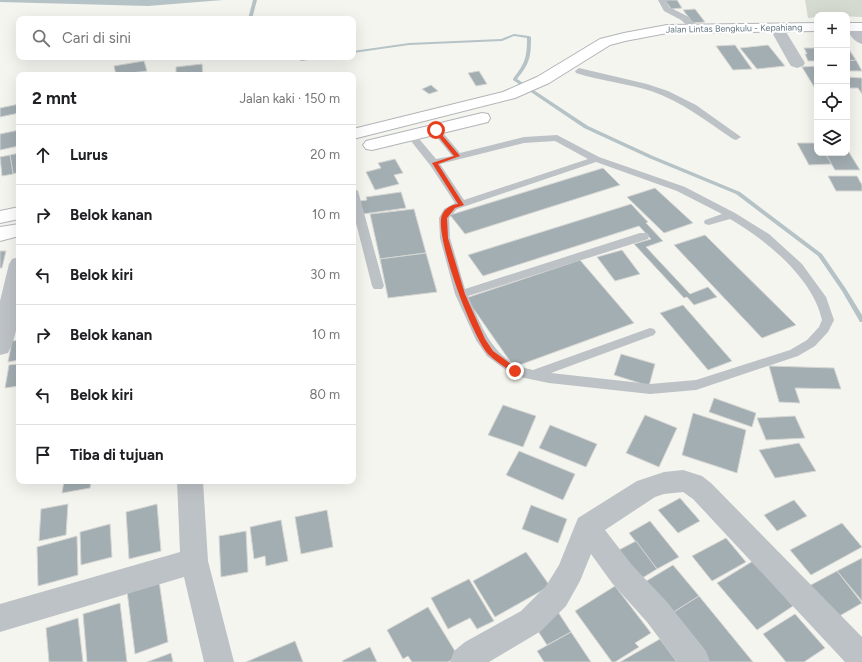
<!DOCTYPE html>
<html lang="id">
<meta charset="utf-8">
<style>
body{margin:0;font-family:Figtree,sans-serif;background:#f2f2f2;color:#202124}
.controls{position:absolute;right:12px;top:12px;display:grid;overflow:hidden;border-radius:8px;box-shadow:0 4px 16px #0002}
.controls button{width:36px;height:36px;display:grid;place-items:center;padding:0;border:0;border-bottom:1px solid #e0e0e0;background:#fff;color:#202124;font:20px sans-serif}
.stop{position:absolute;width:12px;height:12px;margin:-9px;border:3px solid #e73f1e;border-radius:50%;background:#fff}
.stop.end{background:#e73f1e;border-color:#fff;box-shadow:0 1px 4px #0008}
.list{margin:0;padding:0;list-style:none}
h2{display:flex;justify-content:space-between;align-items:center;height:52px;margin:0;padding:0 16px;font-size:17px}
h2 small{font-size:13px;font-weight:400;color:#757577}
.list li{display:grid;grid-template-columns:26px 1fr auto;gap:12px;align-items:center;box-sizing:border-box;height:60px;padding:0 16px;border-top:1px solid #e0e0e0}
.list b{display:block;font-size:15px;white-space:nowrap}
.list em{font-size:13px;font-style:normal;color:#757577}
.icon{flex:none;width:22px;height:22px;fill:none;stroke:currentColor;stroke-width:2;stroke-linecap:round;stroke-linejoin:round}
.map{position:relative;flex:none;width:862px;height:662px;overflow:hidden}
.search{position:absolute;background:#fff;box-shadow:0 4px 16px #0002;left:16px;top:16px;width:340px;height:44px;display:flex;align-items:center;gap:10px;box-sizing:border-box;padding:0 14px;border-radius:8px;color:#757577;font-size:15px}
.panel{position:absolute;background:#fff;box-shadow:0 4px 16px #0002;left:16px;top:72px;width:340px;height:412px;border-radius:8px}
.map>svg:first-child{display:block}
.green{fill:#d4dad0}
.water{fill:#b5c3c7}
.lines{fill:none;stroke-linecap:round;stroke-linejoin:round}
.stream{fill:#b5c3c7;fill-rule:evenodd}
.building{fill:#a3aeb2;stroke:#d6d6d3}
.highway-casing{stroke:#b1b5b8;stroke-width:2}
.lane{fill:#bdc2c6;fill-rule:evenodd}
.street{fill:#bdc2c6;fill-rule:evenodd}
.highway{fill:#fff;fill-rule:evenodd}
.route{fill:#e73f1e}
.labels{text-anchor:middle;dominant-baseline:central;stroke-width:4;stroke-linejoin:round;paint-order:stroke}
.far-street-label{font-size:9px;fill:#637783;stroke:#fff}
</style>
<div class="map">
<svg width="862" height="662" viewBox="0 0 862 662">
<rect width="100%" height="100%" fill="#f5f5f0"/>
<!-- green -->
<polygon class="green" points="805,0 862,0 862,17 817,15 817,17 808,18"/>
<!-- water -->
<polygon class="water" points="0,0 223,0 148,6 0,2"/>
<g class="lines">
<!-- stream -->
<g class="stream">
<polygon points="253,0 257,0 252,19 248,19"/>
<path d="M514,34L529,36L531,37C531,57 530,63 517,79L588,126L653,156L740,192L822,254L846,289L862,315V322H860L842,291L818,256L736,194L649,158L584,128L513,80V79C525,63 527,58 527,38L514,36L502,41L409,45L353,53V51L409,43L501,39Z"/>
<path d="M291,57C295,57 298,58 301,58C306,59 316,57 322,57L320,58L302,61Z"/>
</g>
</g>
<!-- building -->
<g class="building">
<polygon points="665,0 677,0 682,8 671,9"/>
<polygon points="695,9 705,22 693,23 683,10"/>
<polygon points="735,45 752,69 733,70 716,46"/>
<polygon points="768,45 785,66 757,69 740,48"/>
<polygon points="804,48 817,48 817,61 808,61 805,54 807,54"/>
<polygon points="847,48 848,48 856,60 847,61"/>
<polygon points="856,60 862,71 847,71 847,61"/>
<polygon points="144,61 147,71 116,75 114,66"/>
<polygon points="202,64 203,75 176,75 176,67"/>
<polygon points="817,66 817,90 816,90 802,67"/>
<polygon points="479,71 487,84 476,86 468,73"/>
<polygon points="847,77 862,78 862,94 858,88 847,88"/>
<polygon points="431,85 438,91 429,94 422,89"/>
<polygon points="19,104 19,113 0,117 0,108"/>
<polygon points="19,130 19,146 0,150 0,134"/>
<polygon points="797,143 817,143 817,153 825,153 832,164 809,165"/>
<polygon points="847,149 860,170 835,170 825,153 847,153"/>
<polygon points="19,153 19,172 13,174 10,155"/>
<polygon points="10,155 13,174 2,176 0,157"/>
<polygon points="395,159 403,173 394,175 399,184 375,190 366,172 381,168 378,163"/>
<polygon points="603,168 620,185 465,234 450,215"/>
<polygon points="828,176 857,176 862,185 862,191 836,191"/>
<polygon points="655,188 693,223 664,233 627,197"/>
<polygon points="401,192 406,208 363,214 360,201 367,200 366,197"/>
<polygon points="631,204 648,222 646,223 663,241 646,247 690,294 708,287 717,297 694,305 687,297 684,298 634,244 651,239 639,226 483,276 468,255"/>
<polygon points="414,209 426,253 380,259 370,214"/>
<polygon points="705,235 796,325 762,338 674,245"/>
<polygon points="622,250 640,274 615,281 597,257"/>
<polygon points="0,251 6,251 2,268 0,268"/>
<polygon points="426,253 437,292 388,298 380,259"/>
<polygon points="580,260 634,323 514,367 466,298"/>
<polygon points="683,305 732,361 708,370 660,313"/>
<polygon points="19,340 19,360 8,362 12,341"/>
<polygon points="621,354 655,364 649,386 614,375"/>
<polygon points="19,364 19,386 5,388 9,365"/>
<polygon points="769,366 834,368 841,389 795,388 800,403 779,402"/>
<polygon points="714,398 756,413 752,427 709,412"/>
<polygon points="503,405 536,416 523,447 488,435"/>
<polygon points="693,413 746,430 737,473 682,455"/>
<polygon points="645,415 677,428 659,467 626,453"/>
<polygon points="795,416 805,438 766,440 757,418"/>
<polygon points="550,425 597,444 586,467 539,448"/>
<polygon points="799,443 816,471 775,478 759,450"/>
<polygon points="519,451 575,474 563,500 506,475"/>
<polygon points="64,481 91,481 90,488 62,493"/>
<polygon points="680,498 700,521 678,533 658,510"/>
<polygon points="794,500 807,516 777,531 764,515"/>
<polygon points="68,504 66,535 39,541 41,509"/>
<polygon points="157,504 161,551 129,559 126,512"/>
<polygon points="531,505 567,519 558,543 522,529"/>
<polygon points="327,510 333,547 301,554 295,517"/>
<polygon points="281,520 288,561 266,566 265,556 254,559 250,527"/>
<polygon points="650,521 679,557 657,569 629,533"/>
<polygon points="842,523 862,547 811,575 790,550"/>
<polygon points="110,524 112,557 81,565 80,532"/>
<polygon points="246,531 248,572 221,577 219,536"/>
<polygon points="77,536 78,575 38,586 37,547"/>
<polygon points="726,538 746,562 712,581 692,556"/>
<polygon points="636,541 657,569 639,580 617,551"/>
<polygon points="526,552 550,586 495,617 473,581"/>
<polygon points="862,558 862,601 837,571"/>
<polygon points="753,561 793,606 757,630 717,583"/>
<polygon points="673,565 699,596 669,615 643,583"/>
<polygon points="837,571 862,603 836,618 809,586"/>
<polygon points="469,579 494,621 477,629 470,618 448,629 431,598"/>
<polygon points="159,581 168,642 135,654 127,591"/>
<polygon points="615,586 651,633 635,643 639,647 615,662 612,662 575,611"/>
<polygon points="699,596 753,662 706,662 669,615"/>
<polygon points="120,603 127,662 87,662 83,614"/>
<polygon points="428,607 458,656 448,662 412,662 408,656 403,659 387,630"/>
<polygon points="558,612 571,632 547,645 534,625"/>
<polygon points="795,614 825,648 804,662 786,662 763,634"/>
<polygon points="78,618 83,662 49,662 46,628"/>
<polygon points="571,632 591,662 544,662 537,651"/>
<polygon points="660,639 677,662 620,662"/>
<polygon points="295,641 303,662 246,662"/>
<polygon points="370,647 377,662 343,662 342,661"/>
<polygon points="171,653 173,662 147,662"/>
</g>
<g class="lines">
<!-- highway casing -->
<g class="highway-casing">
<g id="highway">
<polygon points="817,23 817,31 667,33 625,41 610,45 549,83 515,98 353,139 353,129 503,92 537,77 600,39 624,33 667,25"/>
<rect x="847" y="23" width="15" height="8"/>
<polygon points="482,113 488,114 490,118 488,122 372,150 366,149 363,145 366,141"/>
<polygon points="19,207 19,219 0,223 0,211"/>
<polygon points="19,224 19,236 0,241 0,227"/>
</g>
</g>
<!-- lane -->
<g class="lane">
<polygon points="658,0 666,0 669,7 687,16 698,26 698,30 692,30 681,20 664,11"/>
<path d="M579,68L647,84L668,91L696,105L741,137L736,140L733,139C706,121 681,101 651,91C626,83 600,81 576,73L575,71Z"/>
<path d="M436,127L439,128L460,153L524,137L557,135L599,157L685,187L735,213L769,234L802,264L826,297L834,320L828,332L815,346L798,356L696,390L650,394L549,383L515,376L511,374L487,356L476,340L455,294L440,238L439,218L444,209L455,203L430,165L407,136L412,133L415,134L436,159L452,156L431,130ZM555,141L588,159L464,200L440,164L524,143ZM596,162L677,191L722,214L705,220L704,222L705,224L709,225L730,219C766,240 813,278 822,320L819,327L807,340L790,350L696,380L650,384L551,373L654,335L656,332L654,329L650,328L533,370C493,362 483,329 468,296L648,239L649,236L648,233H640L465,289L450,238L449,218L457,209Z"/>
<polygon points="353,188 358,191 384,286 382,289 374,289 372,286 353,211"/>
</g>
<!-- street -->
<g class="street">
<polygon points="776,23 781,24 783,27 805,63 803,66 797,68 791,66 789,63 769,27 771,24"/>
<path d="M852,23L857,24L862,30V44C853,41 847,33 847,24Z"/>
<path d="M19,257C19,287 23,326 8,353L0,355V301L9,264L12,259Z"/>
<polygon points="683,470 702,476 711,483 862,637 862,662 845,662 693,499 683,492 664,494 655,497 605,530 632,565 667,602 706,651 710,662 677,662 647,622 612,583 591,554 580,581 566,606 541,631 489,662 450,662 454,651 465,642 521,611 546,586 559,565 578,518 637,481 664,472"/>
<polygon points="177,481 203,481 208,561 234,662 204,662 184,577 0,632 0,604 180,552"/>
</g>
<!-- highway -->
<use href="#highway" class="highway"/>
</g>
<!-- route -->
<path class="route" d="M434,129H437L460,156L438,164L464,205L455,208L447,218L448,238L465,294L485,339L493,351L518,369V373H513C505,367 495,361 488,354C471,334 438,244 441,219C442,210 450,205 458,204L432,163L454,156L434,131Z"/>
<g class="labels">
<!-- far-street labels -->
<g class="far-street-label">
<text transform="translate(734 28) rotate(-1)">Jalan Lintas Bengkulu - Kepahiang</text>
</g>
</g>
</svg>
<div class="controls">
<button>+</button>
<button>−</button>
<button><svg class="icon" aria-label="locate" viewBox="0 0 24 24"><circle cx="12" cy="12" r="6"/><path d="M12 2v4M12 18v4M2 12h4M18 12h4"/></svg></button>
<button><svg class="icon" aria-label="layers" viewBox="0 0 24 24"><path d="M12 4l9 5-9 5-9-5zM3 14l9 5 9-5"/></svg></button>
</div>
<div class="stop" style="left:436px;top:130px"></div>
<div class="stop end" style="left:515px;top:371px"></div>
<div class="search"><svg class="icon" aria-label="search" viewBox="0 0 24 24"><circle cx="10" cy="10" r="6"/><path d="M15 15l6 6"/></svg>Cari di sini</div>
<section class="panel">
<h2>2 mnt<small>Jalan kaki · 150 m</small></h2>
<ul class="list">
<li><svg class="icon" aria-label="ahead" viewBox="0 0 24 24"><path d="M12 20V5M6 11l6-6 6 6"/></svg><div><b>Lurus</b></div><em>20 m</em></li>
<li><svg class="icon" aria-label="right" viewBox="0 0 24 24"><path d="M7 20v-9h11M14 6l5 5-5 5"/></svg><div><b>Belok kanan</b></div><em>10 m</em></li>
<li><svg class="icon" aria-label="left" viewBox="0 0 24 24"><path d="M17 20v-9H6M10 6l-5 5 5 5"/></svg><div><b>Belok kiri</b></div><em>30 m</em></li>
<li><svg class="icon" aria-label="right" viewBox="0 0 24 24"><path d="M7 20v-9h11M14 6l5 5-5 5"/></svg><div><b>Belok kanan</b></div><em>10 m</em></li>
<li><svg class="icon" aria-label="left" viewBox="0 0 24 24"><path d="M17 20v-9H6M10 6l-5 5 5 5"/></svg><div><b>Belok kiri</b></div><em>80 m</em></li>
<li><svg class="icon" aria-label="arrive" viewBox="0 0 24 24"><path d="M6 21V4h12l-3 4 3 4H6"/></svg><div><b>Tiba di tujuan</b></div></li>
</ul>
</section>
</div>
